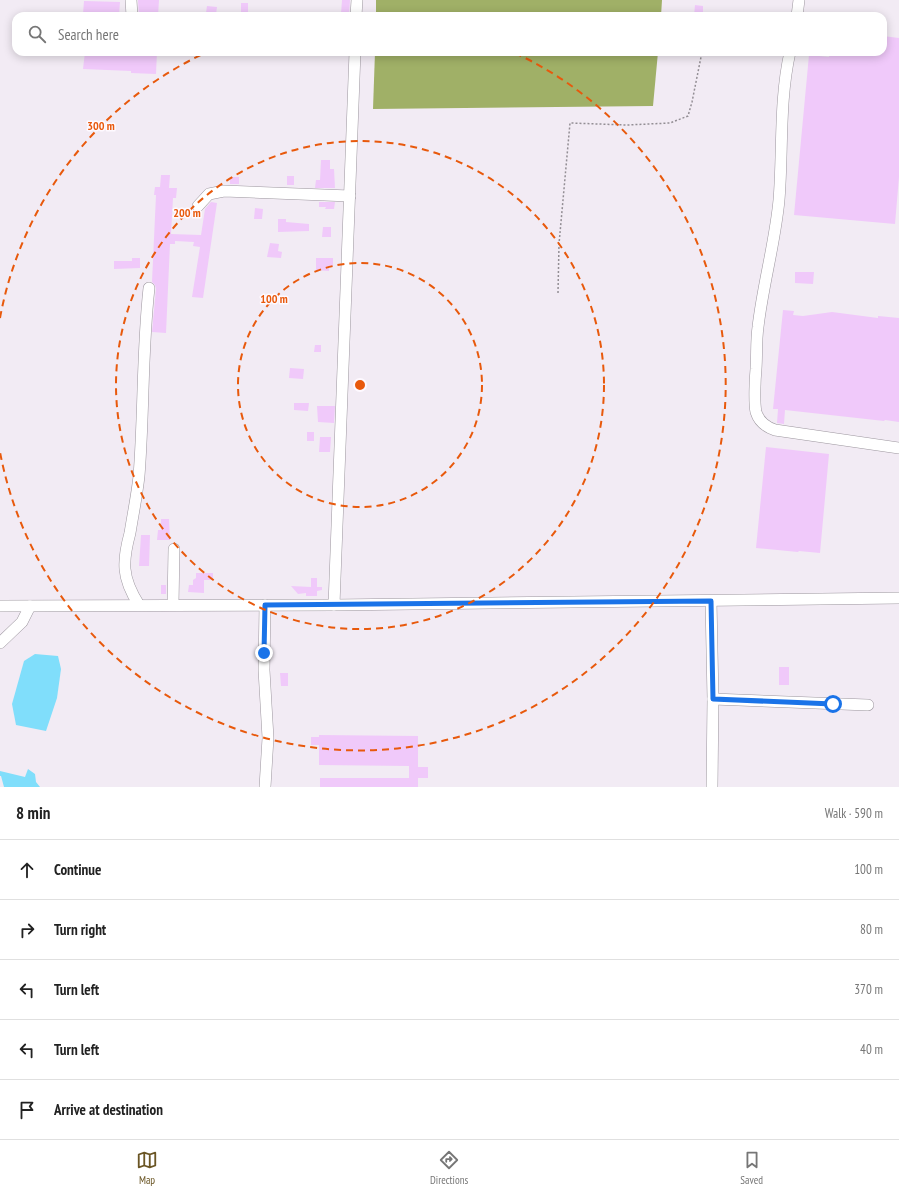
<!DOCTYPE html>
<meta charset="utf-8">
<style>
body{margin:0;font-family:"PT Sans Narrow",sans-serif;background:#f2f2f2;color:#222}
.stop{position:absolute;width:12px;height:12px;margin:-9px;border:3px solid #1a73e8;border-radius:50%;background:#fff}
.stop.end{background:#1a73e8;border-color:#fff;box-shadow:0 1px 4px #0008}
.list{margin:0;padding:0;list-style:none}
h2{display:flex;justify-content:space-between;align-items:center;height:52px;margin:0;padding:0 16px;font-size:17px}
h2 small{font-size:13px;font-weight:400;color:#767676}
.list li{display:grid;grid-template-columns:26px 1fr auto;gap:12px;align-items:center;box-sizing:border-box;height:60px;padding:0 16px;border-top:1px solid #e0e0e0}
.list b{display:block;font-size:15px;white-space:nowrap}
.list em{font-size:13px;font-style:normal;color:#767676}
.icon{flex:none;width:22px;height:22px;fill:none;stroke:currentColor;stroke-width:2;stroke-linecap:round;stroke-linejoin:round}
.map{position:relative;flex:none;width:899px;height:787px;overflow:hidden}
.search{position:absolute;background:#fff;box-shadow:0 2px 10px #0003;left:12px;right:12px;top:12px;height:44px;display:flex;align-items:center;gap:10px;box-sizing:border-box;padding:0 14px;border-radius:12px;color:#767676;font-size:15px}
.sheet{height:352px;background:#fff}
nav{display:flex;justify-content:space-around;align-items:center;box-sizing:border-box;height:56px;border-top:1px solid #e0e0e0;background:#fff;font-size:11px;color:#767676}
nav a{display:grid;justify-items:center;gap:2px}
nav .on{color:#6a5524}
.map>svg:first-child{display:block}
.forest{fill:#a0b067}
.water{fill:#80defb}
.building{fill:#f0c9fa}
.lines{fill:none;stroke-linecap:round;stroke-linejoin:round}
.minor-casing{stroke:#9c969e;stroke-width:12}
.path{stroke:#938e94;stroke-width:1.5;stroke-dasharray:2 2;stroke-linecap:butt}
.minor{stroke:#fff;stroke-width:11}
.route{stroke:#1a73e8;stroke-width:5}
.ring{fill:none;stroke:#e8590c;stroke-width:2;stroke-dasharray:7 5}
.centre{fill:#e8590c;stroke:#fef9ff;stroke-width:2}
.ring-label{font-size:12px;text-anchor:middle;font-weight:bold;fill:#e8590c;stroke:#fef9ff;stroke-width:3;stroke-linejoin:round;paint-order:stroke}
</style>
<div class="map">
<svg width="899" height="787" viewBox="0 0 899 787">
<rect width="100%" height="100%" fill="#f2ebf4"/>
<!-- forest -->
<g class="forest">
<polygon points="376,0 662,0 661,16 376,16"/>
<polygon points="375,52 658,52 653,106 373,109"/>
</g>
<!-- water -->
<g class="water">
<polygon points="35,654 58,656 61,669 57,698 46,731 16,725 12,704 24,661"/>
<polygon points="28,769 35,774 36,782 40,787 4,787 1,776 0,776 0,771 25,777"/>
</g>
<!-- building -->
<g class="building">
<polygon points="138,0 159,0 158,16 139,16"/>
<polygon points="342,0 350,0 349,15 341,14"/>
<polygon points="84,1 120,2 119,15 83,14"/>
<rect x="241" y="3" width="7" height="13"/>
<polygon points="695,5 703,6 703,16 694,16"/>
<polygon points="207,6 217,7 216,14 206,13"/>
<polygon points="883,36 899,38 899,177 895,224 794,215 809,55 829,57 830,52 883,52"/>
<polygon points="85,52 157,52 156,74 131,73 131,71 83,69"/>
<polygon points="321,160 330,160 330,169 334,169 335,188 315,188 316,180 320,180"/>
<polygon points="161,175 170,175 169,188 177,188 176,198 173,198 171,234 201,235 205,209 211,202 217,203 203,298 192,297 200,247 193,246 194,242 175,241 175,244 170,244 166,333 152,332 156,289 155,285 152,282 156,195 154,195 155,187 160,187"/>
<rect x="287" y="176" width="7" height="9"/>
<rect x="230" y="177" width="9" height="7"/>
<polygon points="319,202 335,202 334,209 325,209 326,207 319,207"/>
<polygon points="255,208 263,209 262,219 254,219"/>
<polygon points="278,219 286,219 286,222 309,224 309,231 278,232"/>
<polygon points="323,227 331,227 331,237 322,237"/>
<polygon points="270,243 279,244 278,251 282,252 281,258 267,257"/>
<polygon points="132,258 140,258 140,268 114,269 114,261 132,261"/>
<polygon points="316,258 333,258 333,266 329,266 329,271 316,270"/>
<polygon points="795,272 814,272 813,284 795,283"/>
<polygon points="783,310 794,311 793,315 803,316 832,312 878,318 878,316 899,318 899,422 885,420 884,421 785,410 784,424 777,423 778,409 773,409"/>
<polygon points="315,345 321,345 321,352 314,352"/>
<polygon points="290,368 304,369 303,379 289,378"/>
<polygon points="294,403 309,403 308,411 294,410"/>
<polygon points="317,406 335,406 334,423 318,422"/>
<rect x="307" y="432" width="7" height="9"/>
<polygon points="320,437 331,437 330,452 319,452"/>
<polygon points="766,447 829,454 820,553 799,551 798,552 756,548"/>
<polygon points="161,519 169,519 170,540 157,540 158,530 161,530"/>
<polygon points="141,535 150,535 149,566 139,566"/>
<polygon points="196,573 213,573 213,580 204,580 204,593 188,592 189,585 193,585 193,580 196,578"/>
<polygon points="311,578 317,578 317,587 322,587 322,590 317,591 317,596 306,596 306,593 298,594 291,586 311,587"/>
<rect x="161" y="585" width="5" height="9"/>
<rect x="779" y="667" width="10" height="18"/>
<polygon points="280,673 288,673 288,686 281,686"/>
<polygon points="319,735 418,736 418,767 428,767 428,778 418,778 418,787 320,787 320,778 409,778 409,766 319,765 319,745 311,745 311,737 319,737"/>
</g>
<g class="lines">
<!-- minor casing -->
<g class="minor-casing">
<g id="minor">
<polyline points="131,0 132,16"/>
<polyline points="356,16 357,0"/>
<polyline points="797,16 799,0"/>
<path d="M790,52C779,101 783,151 779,200C775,243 763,284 758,327C756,341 757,355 756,369C755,379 754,403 756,412C759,422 766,427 775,430L899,448"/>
<polyline points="198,206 209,194 224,191 350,196"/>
<polyline points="711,601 713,699 712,787"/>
<path d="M139,605C132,594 126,583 125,569C124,557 127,544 130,533C133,514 137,495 139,476C144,413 142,351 149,288"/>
<polyline points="173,605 174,549"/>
<polyline points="334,605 355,52"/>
<polyline points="0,606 334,605 899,598"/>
<polyline points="0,643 22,622 30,606"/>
<polyline points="713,699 868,705"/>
<polyline points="265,787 268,738 264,670 265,605"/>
</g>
</g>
<!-- path -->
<polyline class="path" points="558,293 559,244 570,123 627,125 670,123 688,116 692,102 702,52"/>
<!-- minor -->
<use href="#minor" class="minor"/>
</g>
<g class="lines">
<!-- route -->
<polyline class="route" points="264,653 265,605 711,601 713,699 833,704"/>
</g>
<!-- distance rings -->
<g class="ring">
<circle cx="360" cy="385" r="122"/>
<circle cx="360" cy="385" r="244"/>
<path d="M0 318A366 366 0 0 1 205 53M515 53A366 366 0 1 1 0 452"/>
</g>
<circle cx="360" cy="385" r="6" class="centre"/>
<g class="ring-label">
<text x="101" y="130">300 m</text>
<text x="187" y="217">200 m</text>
<text x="274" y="303">100 m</text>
</g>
</svg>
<div class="stop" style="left:833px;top:704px"></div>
<div class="stop end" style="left:264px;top:653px"></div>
<div class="search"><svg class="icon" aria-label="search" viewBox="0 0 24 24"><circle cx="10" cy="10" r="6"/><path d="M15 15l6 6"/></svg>Search here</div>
</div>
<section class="sheet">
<h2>8 min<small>Walk · 590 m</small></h2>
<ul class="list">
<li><svg class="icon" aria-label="ahead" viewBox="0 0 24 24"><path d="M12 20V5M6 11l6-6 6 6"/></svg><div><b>Continue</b></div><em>100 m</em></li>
<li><svg class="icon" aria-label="right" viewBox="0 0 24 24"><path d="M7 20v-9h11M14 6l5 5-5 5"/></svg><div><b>Turn right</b></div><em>80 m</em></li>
<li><svg class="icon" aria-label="left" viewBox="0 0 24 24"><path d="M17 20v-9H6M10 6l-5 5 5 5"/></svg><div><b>Turn left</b></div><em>370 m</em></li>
<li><svg class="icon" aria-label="left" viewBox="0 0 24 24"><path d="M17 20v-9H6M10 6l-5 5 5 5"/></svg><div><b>Turn left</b></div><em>40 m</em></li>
<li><svg class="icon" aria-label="arrive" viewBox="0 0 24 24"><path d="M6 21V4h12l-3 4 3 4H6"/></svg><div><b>Arrive at destination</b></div></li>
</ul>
</section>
<nav>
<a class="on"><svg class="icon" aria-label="map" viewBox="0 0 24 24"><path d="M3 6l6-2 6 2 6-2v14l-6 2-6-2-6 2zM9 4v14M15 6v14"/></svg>Map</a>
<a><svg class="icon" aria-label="directions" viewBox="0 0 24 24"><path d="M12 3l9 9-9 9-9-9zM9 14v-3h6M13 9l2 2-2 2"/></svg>Directions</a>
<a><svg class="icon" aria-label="saved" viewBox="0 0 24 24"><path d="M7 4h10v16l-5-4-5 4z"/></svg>Saved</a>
</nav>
